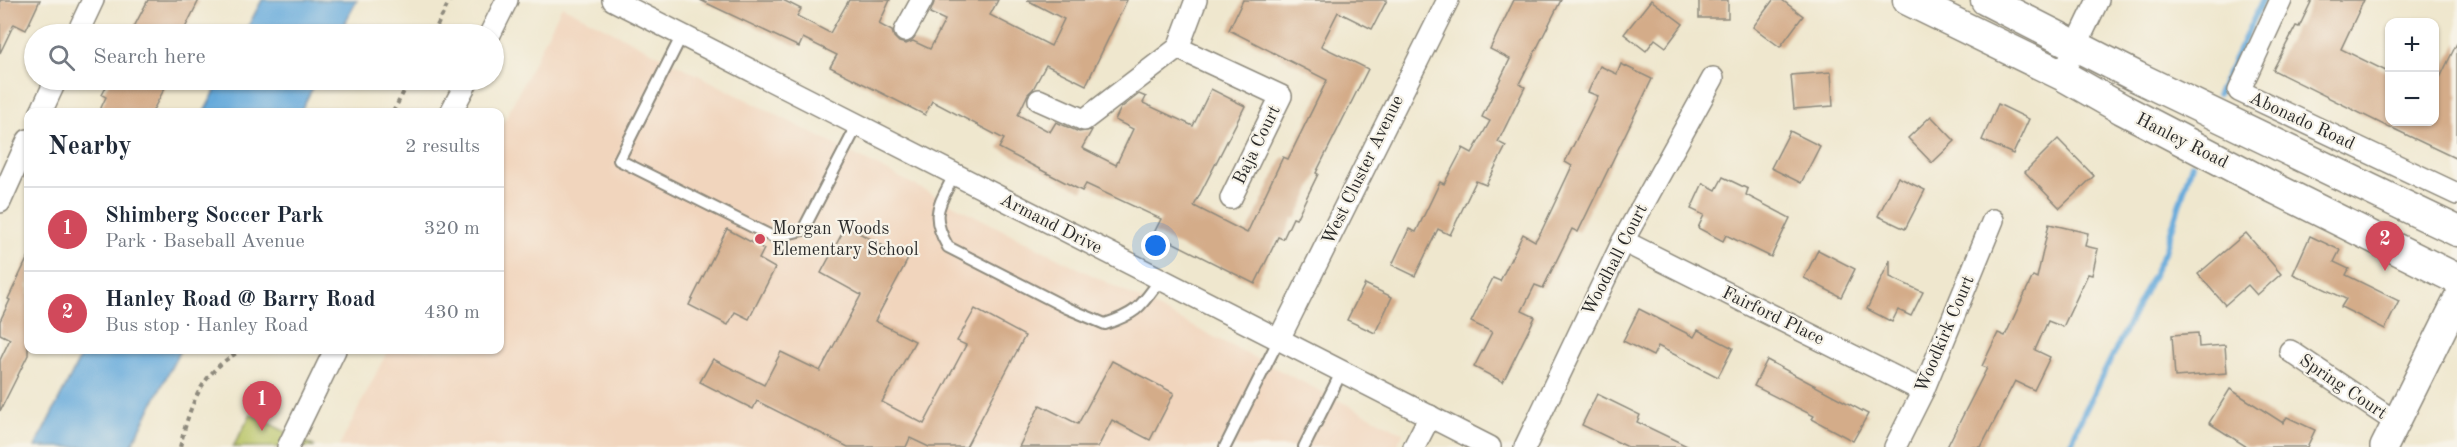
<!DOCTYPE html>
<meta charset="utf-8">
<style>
body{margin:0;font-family:"Old Standard TT",serif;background:#f2f2f3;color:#1f2937}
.controls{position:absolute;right:18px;top:18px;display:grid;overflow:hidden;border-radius:12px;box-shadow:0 2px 4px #0004}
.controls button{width:54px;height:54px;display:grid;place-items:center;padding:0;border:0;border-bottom:2px solid #e0e1e3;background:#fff;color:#1f2937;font:30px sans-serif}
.you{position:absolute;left:1156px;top:246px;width:21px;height:21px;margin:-15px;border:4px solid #fff;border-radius:50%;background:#1a73e8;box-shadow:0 0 0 9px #1a73e833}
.badge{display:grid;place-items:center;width:39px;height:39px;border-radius:50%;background:#d1495b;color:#fff;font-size:20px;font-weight:700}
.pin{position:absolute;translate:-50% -50px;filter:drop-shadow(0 2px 3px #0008)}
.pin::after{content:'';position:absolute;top:32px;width:21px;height:18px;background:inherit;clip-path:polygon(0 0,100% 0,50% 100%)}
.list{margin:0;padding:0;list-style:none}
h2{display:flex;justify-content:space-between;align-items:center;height:78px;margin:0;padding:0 24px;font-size:26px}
h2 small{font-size:20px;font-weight:400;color:#747a83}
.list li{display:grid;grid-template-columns:39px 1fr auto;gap:18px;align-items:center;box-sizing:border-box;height:84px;padding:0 24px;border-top:2px solid #e0e1e3}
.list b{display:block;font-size:22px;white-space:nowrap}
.list p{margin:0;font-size:20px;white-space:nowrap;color:#747a83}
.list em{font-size:20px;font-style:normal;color:#747a83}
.icon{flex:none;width:33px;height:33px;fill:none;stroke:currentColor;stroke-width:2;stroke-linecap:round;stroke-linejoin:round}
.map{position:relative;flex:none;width:2457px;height:447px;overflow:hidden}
.search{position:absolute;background:#fff;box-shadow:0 2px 4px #0004;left:24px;top:24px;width:480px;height:66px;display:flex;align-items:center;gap:15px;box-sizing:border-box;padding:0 21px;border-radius:33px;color:#747a83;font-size:22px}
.panel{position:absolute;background:#fff;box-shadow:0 2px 4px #0004;left:24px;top:108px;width:480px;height:246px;border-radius:12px}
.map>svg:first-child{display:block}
.built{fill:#f1d5bd}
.green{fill:#b9c567;stroke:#727849;stroke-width:1.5}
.water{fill:#66aadb;stroke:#486a83;stroke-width:1.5}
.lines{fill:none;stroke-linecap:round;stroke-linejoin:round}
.stream{stroke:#66aadb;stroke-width:6}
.building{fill:#d4ac89}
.service-casing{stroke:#8d897c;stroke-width:14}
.minor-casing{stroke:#8d897c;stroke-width:24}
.tertiary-casing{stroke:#8d897c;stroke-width:30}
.secondary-casing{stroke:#8d897c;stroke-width:33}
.path{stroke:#8d897c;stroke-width:4;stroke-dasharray:4.5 4.5;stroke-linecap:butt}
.service{stroke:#fff;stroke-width:10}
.minor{stroke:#fff;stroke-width:21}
.tertiary{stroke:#fff;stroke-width:27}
.secondary{stroke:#fff;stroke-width:30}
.poi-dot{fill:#d1495b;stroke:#f7f3e8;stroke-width:2}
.labels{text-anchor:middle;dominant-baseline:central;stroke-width:4.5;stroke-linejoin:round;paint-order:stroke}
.street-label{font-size:18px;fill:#2b2b2b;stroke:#f7f3e8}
.poi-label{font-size:18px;fill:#2b2b2b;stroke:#f7f3e8;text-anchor:start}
</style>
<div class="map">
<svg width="2457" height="447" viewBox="0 0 2457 447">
<rect width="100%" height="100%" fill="#f7f3e8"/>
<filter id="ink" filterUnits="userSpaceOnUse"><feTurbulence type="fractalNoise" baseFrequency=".0167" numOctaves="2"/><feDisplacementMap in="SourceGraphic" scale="12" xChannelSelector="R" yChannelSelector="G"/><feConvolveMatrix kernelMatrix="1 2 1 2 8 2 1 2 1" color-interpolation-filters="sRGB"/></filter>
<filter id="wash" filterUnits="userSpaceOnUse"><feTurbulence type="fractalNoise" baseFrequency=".008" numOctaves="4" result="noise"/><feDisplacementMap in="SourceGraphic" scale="24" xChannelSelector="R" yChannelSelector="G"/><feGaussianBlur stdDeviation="1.35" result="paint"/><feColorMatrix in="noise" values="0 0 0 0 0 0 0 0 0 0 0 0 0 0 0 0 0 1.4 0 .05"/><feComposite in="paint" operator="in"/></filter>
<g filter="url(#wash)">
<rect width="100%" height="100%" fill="#efe7ce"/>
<!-- built -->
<polygon class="built" points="562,6 1403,433 1396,447 339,447 388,350 500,350 500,129"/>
<!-- green -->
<polygon class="green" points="251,414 315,447 233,447"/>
<!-- water -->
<g class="water">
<polygon points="262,0 357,0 339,34 244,34"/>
<polygon points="221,80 317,80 300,112 204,112"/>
<polygon points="84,350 180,350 131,447 35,447"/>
</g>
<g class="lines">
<!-- stream -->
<g class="stream">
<polyline points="2218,94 2263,0"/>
<polyline points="2070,447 2078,425 2165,251 2192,164"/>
</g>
</g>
<g id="blocks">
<!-- building -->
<g class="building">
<polygon points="0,0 40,0 26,30 14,24 0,53"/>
<polygon points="148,0 199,0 182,34 149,34 134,27"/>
<polygon points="700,0 783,0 801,9 797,16 830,33 849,0 890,0 879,24 892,31 894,37 899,42 906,44 913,41 930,49 945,20 930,13 935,0 998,0 990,15 1051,46 1064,19 1027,0 1127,0 1086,85 1046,65 1033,89 1028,94 1018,115 1050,132 1056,122 1079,132 1092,130 1082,148 1116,165 1133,129 1115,120 1121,108 1139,94 1146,97 1143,103 1193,126 1211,89 1245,106 1194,206 1247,233 1283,157 1288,159 1327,80 1229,30 1243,0 1387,0 1372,29 1338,12 1321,46 1368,69 1316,173 1318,174 1296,219 1293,218 1283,239 1278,237 1255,284 1154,233 1161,219 1086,184 1082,191 1045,172 999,148 1004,139 932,101 925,115 830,67 837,55 803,38 799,47"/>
<polygon points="1514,0 1561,0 1519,84 1525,87 1498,142 1506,146 1486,185 1476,181 1450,235 1438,229 1415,276 1392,265 1409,229 1416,232 1440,182 1444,184 1463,148 1472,153 1490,121 1482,117 1510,59 1490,49"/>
<polygon points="1651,0 1683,24 1666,47 1655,39 1646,51 1624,34"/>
<rect x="1699" y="0" width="29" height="18"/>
<polygon points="1773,0 1782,0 1803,16 1780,47 1753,27"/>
<polygon points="2312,0 2364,0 2341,49 2390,73 2390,122 2434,122 2434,90 2457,43 2457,159 2390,127 2390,128 2273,70 2296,26 2299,27"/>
<polygon points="1621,64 1652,79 1578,232 1572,229 1543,288 1535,285 1522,311 1535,317 1503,382 1474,367 1492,332 1471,322 1493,278 1500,281 1523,234 1535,241 1542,230 1572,166 1565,162 1598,96 1588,92 1600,66 1617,74"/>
<polygon points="1831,72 1833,106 1794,109 1791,75"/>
<polygon points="110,80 169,80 152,112 99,112 106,97 102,95"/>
<polygon points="1998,104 2029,119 2013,154 1982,140"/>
<polygon points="1931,116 1955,141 1932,163 1908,138"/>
<polygon points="1790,131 1820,146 1801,183 1771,168"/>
<polygon points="2058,139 2094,176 2060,208 2025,172"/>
<polygon points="1723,177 1748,189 1746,195 1790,218 1771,257 1726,235 1723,241 1698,228 1704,215 1691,209 1703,183 1716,190"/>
<polygon points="1898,177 1925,190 1905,229 1878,216"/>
<polygon points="2049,224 2088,233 2085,246 2098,249 2092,275 2088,274 2063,327 2048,321 2035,350 2050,357 2034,390 2015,381 1981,447 1947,447 1987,368 1982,366 1998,333 2005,336 2033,276 2037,278"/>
<polygon points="846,226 908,259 875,321 915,341 882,402 924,424 966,345 957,341 975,309 1025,336 966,447 929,447 910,438 906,447 848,447 757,401 753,409 700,382 713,359 764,385 781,352 820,371 861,295 821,273"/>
<polygon points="727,229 764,249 759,259 775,268 749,319 735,312 728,325 689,305"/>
<polygon points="2246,233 2281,274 2257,295 2248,285 2225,305 2198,274"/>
<polygon points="2310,236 2340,250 2334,262 2349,269 2346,275 2399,301 2385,329 2341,307 2346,299 2293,274"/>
<polygon points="1818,250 1855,269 1841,297 1804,278"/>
<polygon points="28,257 28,355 0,411 0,360 10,339 0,334 0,321 10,300 8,299"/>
<polygon points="1890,260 1890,277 1923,292 1911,316 1898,310 1892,322 1867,309"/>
<polygon points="1365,284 1392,297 1375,333 1347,320"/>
<polygon points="1639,309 1694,337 1698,330 1733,348 1718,377 1658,346 1653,356 1623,341"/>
<polygon points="2198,333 2199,347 2225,345 2227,373 2175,377 2172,335"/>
<polygon points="1767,360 1868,414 1853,441 1812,419 1814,416 1754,386"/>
<polygon points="1112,361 1174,393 1150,440 1112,420 1098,447 1019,447 1040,405 1078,424"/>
<polygon points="2230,389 2283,423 2287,417 2315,430 2307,447 2247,447 2209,423"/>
<polygon points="1597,394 1640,415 1637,422 1689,447 1628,447 1582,425"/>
</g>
</g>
</g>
<g filter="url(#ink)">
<use href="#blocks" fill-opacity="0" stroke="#8d897c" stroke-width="1.5"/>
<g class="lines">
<!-- service casing -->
<g class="service-casing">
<g id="service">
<polyline points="682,35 619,160 773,237 803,230 858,124"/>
<path d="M954,175C939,206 929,214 948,247L1067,308L1105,324C1138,313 1140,307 1160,280"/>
<polyline points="1225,447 1279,339"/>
<polyline points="1304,447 1342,371"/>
</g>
</g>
<!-- minor casing -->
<g class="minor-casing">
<g id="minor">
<polyline points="613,0 1490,447"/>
<polyline points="2281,0 2239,91 2457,194"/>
<polyline points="905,31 922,0"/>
<polyline points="77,34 93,0"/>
<polyline points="490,34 507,0"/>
<polyline points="1178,48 1281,96 1231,198"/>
<polyline points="2062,75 2098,0"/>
<polyline points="1039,100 1084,120 1178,48 1196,0"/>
<polyline points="41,112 56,80"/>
<polyline points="451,112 468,80"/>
<polyline points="0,202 28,140"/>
<polyline points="1623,241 1923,391"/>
<polyline points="1279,339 1448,0"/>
<polyline points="2290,351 2397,423"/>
<polyline points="288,447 335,350"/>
<polyline points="1414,447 1430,416"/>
<polyline points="1525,447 1623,241 1713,78"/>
<polyline points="1895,447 1923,391 1993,220"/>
</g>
</g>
<!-- tertiary casing -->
<g class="tertiary-casing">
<polyline id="tertiary" points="2384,447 2457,300"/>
</g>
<!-- secondary casing -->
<g class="secondary-casing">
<g id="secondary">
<polyline points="1908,0 2062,75 2122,109 2272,187 2457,279"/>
<polyline points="1986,0 2137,77 2457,231"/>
</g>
</g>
<!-- path -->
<g class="path">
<polyline points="433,34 450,0"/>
<polyline points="393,112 410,80"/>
<path d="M180,447C190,405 201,371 242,350"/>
</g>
<!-- service -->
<use href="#service" class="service"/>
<!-- minor -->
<use href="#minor" class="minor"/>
<!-- tertiary -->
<use href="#tertiary" class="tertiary"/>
<!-- secondary -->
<use href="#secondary" class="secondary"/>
</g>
</g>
<!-- markers -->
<circle class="poi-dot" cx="760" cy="239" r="6"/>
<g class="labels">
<!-- street labels -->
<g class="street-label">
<text transform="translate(2302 121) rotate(25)">Abonado Road</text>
<text transform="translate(2182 141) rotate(27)">Hanley Road</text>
<text transform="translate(1257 145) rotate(-64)">Baja Court</text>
<text transform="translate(1363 170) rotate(-64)">West Cluster Avenue</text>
<text transform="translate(1051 224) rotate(27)">Armand Drive</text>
<text transform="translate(1615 260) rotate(-63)">Woodhall Court</text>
<text transform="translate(1773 316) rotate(26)">Fairford Place</text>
<text transform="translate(1945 334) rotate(-67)">Woodkirk Court</text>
<text transform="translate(2343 387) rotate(34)">Spring Court</text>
</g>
<!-- poi labels -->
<g class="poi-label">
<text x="772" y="229">Morgan Woods<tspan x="772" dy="21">Elementary School</tspan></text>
</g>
</g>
</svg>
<div class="controls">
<button>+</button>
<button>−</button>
</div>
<div class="you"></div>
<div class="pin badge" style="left:262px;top:431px">1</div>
<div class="pin badge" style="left:2385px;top:271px">2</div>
<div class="search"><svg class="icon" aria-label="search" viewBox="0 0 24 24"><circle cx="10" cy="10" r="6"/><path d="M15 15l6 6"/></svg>Search here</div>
<section class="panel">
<h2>Nearby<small>2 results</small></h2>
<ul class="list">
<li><span class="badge">1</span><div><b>Shimberg Soccer Park</b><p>Park · Baseball Avenue</p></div><em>320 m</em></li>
<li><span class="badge">2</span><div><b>Hanley Road @ Barry Road</b><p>Bus stop · Hanley Road</p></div><em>430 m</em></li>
</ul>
</section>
</div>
